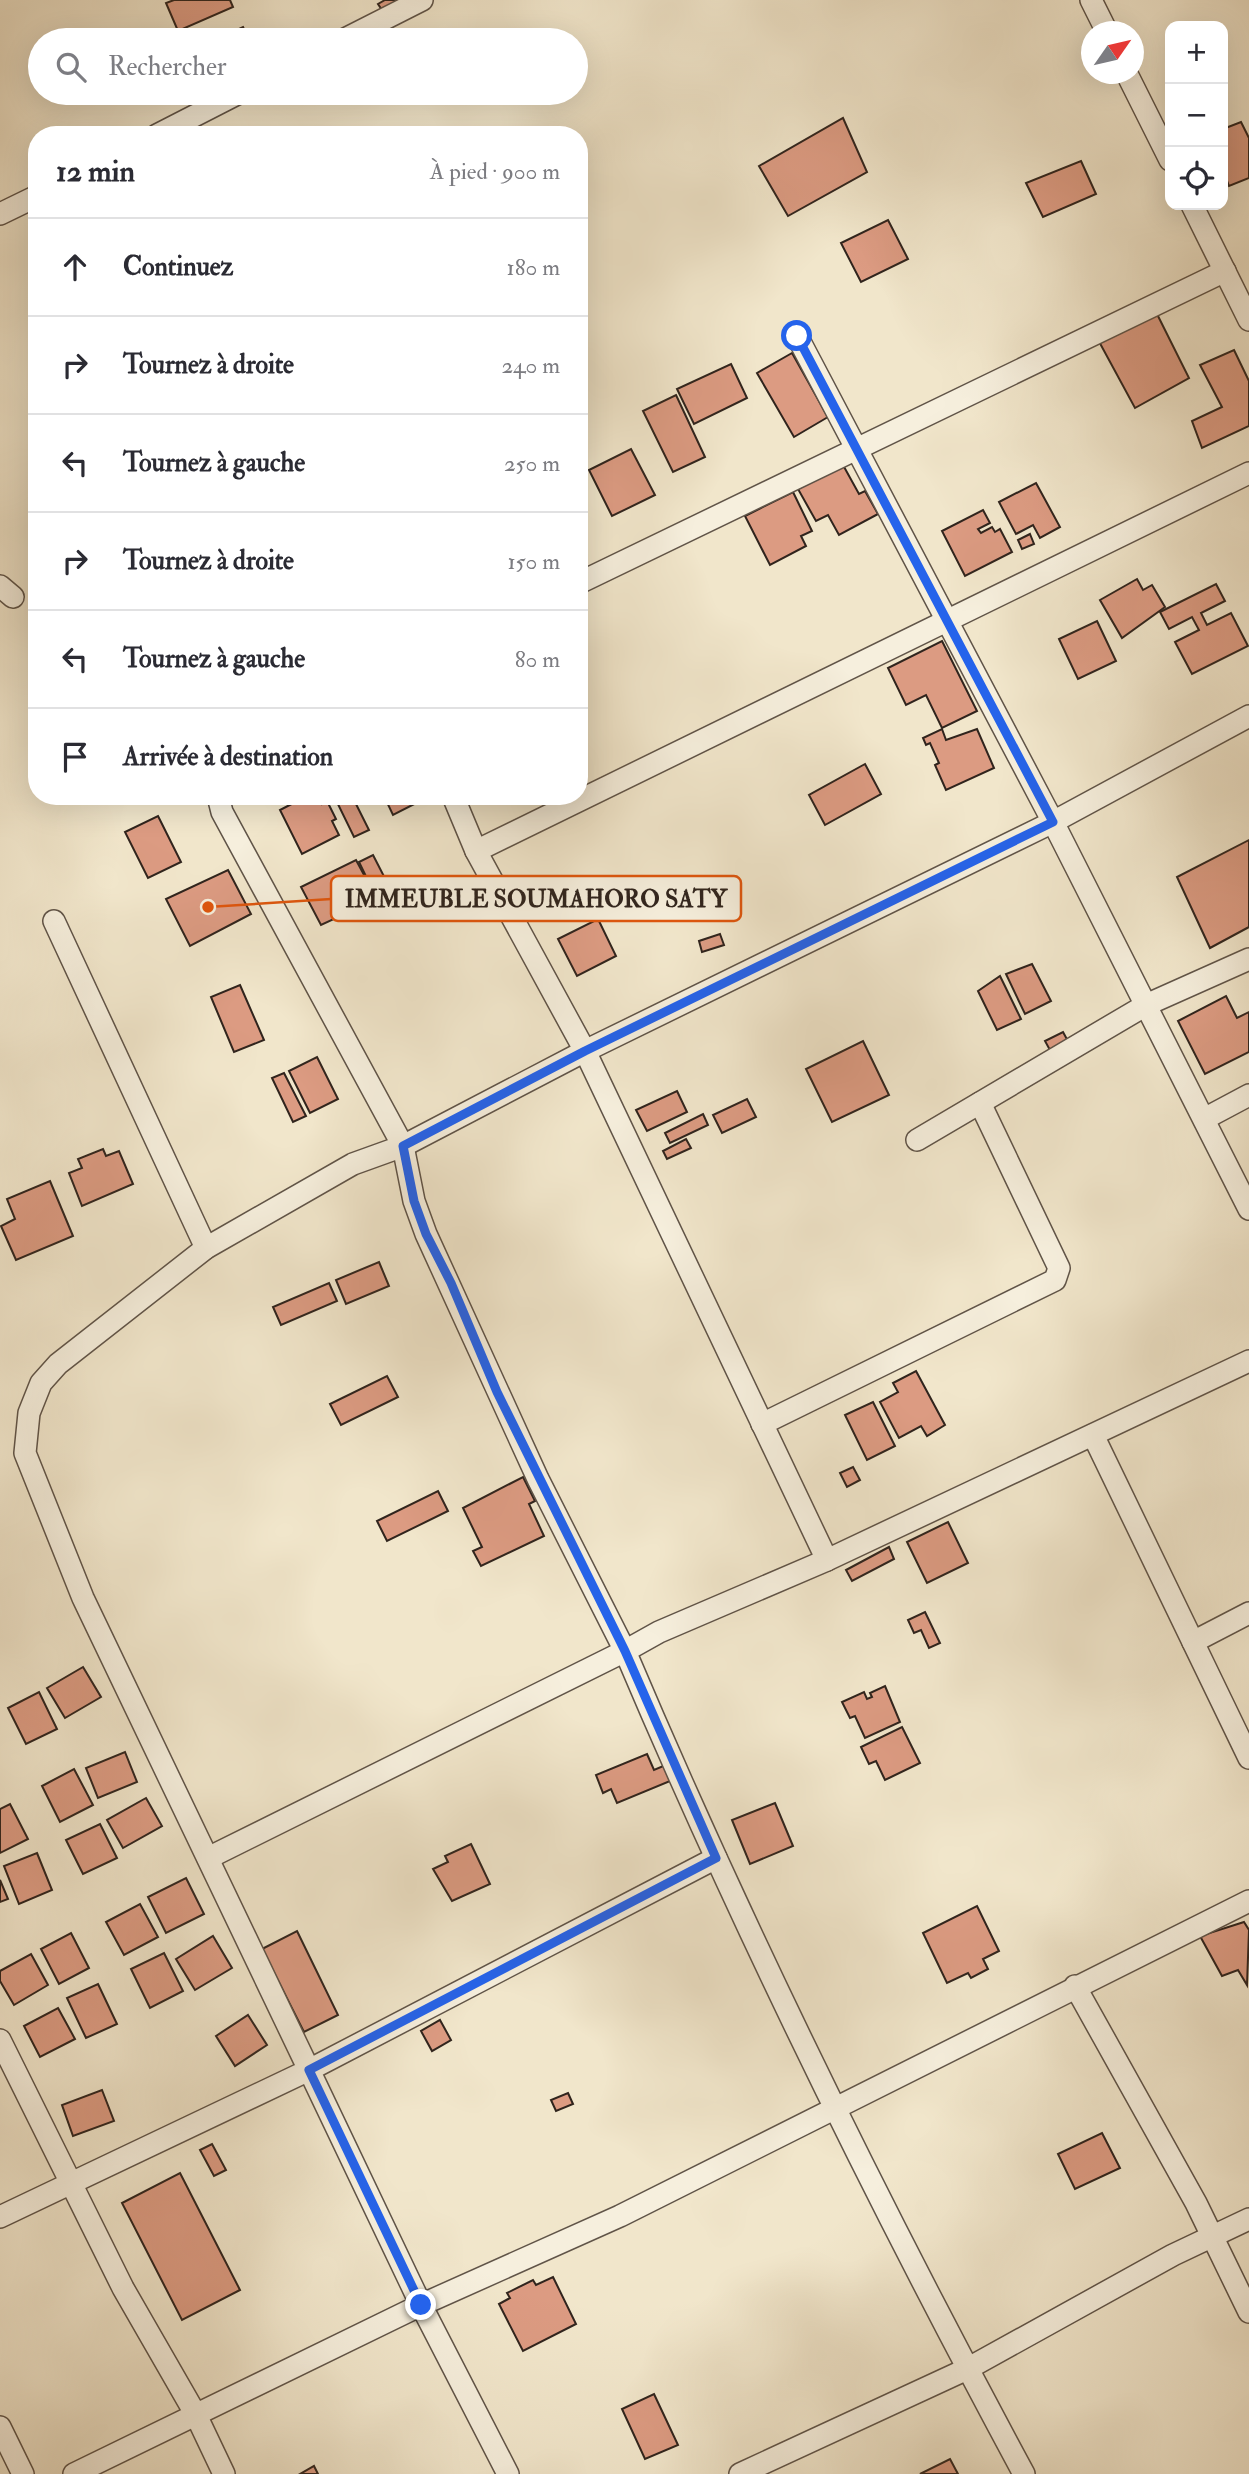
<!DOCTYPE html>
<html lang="fr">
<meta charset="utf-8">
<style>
body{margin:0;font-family:"IM FELL Double Pica",serif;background:#f2f2f3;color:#2b2b33}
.controls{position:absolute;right:21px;top:21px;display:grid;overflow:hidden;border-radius:14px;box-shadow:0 7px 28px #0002}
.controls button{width:63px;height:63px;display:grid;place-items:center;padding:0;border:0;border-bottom:2px solid #e1e1e2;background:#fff;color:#2b2b33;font:35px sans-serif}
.compass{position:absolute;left:1081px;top:21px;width:63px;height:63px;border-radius:50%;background:#fff;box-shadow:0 7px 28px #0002;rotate:56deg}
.stop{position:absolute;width:21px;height:21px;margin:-16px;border:5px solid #2563eb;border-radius:50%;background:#fff}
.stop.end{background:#2563eb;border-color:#fff;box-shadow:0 2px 7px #0008}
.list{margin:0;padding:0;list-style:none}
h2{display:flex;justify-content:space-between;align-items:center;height:91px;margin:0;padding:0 28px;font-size:30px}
h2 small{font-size:23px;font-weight:400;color:#7c7c81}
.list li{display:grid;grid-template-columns:46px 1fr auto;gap:21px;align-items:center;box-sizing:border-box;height:98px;padding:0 28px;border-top:2px solid #e1e1e2}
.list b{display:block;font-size:26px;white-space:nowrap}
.list em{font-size:23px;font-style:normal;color:#7c7c81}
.icon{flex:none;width:38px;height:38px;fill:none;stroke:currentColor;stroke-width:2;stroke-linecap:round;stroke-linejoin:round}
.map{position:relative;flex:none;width:1249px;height:2474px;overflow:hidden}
.search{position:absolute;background:#fff;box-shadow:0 7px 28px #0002;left:28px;top:28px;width:560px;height:77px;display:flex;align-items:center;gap:18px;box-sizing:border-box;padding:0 24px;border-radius:38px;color:#7c7c81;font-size:26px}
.panel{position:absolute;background:#fff;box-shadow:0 7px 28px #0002;left:28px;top:126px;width:560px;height:679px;border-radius:28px}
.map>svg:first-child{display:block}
.building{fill:#dc9b82;stroke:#30241d;stroke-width:2}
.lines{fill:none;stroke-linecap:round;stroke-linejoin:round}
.minor-casing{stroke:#605448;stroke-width:24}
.minor{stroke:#f6efdd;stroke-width:21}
.route{stroke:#2563eb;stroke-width:9}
.leader{fill:none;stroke:#df560d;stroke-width:2.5}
.callout-dot{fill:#df560d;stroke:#f6efdd;stroke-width:2.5}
.callout{fill:#f6efdd;stroke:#df560d;stroke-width:2.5}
.callout-label{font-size:24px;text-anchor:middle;font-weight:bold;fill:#30241d}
</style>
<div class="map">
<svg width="1249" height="2474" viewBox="0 0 1249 2474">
<rect width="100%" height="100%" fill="#f1e6cb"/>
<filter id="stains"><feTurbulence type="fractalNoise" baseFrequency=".00286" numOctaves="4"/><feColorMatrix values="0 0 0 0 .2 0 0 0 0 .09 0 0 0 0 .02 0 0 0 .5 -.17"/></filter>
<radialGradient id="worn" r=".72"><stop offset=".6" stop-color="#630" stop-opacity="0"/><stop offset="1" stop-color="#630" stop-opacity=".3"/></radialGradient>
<!-- building -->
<g class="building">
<polygon points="174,0 230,0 233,7 178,31 166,3"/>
<polygon points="385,0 408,0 384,13 378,4"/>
<polygon points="243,27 249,40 226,40 224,36"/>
<polygon points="843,118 867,172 788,216 759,166"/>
<polygon points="1241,122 1249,138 1249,178 1229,186 1223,170 1223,129"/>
<polygon points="1081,161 1096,194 1043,217 1026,183"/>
<polygon points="888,220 908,259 861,282 841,243"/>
<polygon points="1155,310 1189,378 1135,408 1096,336"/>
<polygon points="1234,350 1249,381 1249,426 1202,448 1192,421 1222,407 1200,365"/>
<polygon points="792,353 828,417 794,437 757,373"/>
<polygon points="731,364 747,398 694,424 677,389"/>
<polygon points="676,395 705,457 673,472 643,411"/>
<polygon points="631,449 655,495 612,516 589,470"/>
<polygon points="843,465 859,494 865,491 878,514 839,535 828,515 816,521 798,489"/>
<polygon points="1036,483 1060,527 1040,538 1033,525 1016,534 999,502"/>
<polygon points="793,492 812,531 801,536 806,546 770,565 745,516"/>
<polygon points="983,510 990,523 978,529 981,533 992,527 995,532 1000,529 1012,552 965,576 942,531"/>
<polygon points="1030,534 1034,544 1022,549 1018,540"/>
<polygon points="1137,579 1143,590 1152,585 1165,607 1122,638 1100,600"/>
<polygon points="1216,584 1225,601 1201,613 1207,625 1231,613 1248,646 1192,674 1175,642 1199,630 1192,617 1169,629 1160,612"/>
<polygon points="1097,621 1116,661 1078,679 1059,639"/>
<polygon points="942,641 977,711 942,728 926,695 906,705 888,668"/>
<polygon points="942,729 946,740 977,729 994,768 946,790 935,765 939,763 930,743 926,745 923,738"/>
<polygon points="865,764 881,794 825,825 809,795"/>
<polygon points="307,796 318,796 322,804 327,801 336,819 332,821 339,835 302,854 280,810"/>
<polygon points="334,796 352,796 369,830 354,837"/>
<polygon points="384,796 430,796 393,815"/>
<polygon points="158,816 181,862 148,878 125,832"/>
<polygon points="1249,840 1249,927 1210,948 1177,877"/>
<polygon points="373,855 392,892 377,899 359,862"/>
<polygon points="356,860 377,899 321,925 301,887"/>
<polygon points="228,870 251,914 190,946 166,899"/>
<polygon points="598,919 616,956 577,976 558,939"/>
<polygon points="720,934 724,945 702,952 699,941"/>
<polygon points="1032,964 1051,1001 1025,1014 1006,974"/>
<polygon points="1000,976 1021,1019 997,1030 978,991"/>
<polygon points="240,985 264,1040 234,1052 211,997"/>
<polygon points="1226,996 1237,1018 1249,1012 1249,1052 1205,1074 1178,1021"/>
<polygon points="1063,1032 1069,1043 1051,1052 1045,1041"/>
<polygon points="863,1041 889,1095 832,1122 806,1069"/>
<polygon points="317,1057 338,1099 310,1113 289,1071"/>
<polygon points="284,1073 306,1116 293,1122 272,1078"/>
<polygon points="677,1091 687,1112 647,1131 636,1110"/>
<polygon points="747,1099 756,1117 722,1133 713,1115"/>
<polygon points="703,1114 708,1125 670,1143 665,1133"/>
<polygon points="686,1139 691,1148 667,1159 663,1151"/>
<polygon points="103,1149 106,1156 119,1151 133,1184 82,1206 69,1173 82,1168 78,1159"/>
<polygon points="50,1181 73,1236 16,1260 1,1226 15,1219 7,1199"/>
<polygon points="379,1262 389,1286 346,1304 336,1280"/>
<polygon points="329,1283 337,1301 281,1325 273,1307"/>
<polygon points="916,1371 945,1425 927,1436 921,1426 899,1438 880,1402 898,1392 893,1383"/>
<polygon points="387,1376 398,1397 341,1425 330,1404"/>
<polygon points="873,1402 895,1446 867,1460 845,1415"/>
<polygon points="853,1467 860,1480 847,1487 840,1473"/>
<polygon points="523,1477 535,1501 529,1504 544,1536 481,1566 473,1551 482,1547 463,1508"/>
<polygon points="438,1491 448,1511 387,1541 377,1521"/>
<polygon points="948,1522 968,1563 927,1583 907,1542"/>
<polygon points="889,1547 894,1559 852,1581 846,1570"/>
<polygon points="925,1612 940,1643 929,1648 921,1630 914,1633 908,1620"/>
<polygon points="83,1667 101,1697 65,1718 47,1688"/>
<polygon points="885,1686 900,1722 865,1738 855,1716 850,1718 842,1702 864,1692 867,1699 872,1697 870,1693"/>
<polygon points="39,1692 57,1729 26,1744 8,1708"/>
<polygon points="902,1727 920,1763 885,1780 876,1761 869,1764 861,1747"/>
<polygon points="125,1752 137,1782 98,1798 86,1768"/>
<polygon points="647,1754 654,1770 668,1764 675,1779 617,1803 611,1789 603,1793 596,1775"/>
<polygon points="74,1769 93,1805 60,1822 42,1786"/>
<polygon points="146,1798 162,1826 123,1848 107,1820"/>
<polygon points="775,1803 793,1846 750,1864 732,1820"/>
<polygon points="10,1804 28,1839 0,1853 0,1809"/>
<polygon points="100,1824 117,1858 83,1874 66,1840"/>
<polygon points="471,1844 490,1884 452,1901 433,1869 448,1862 445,1856"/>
<polygon points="37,1853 52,1890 19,1904 4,1866"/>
<polygon points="186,1878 204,1914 166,1933 148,1897"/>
<polygon points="0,1880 8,1899 0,1902"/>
<polygon points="140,1904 158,1937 124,1955 106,1922"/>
<polygon points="977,1906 999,1951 983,1959 988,1969 971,1978 968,1973 947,1983 923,1933"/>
<polygon points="1244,1922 1249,1930 1247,1985 1238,1970 1222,1976 1200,1936"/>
<polygon points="297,1931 338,2015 304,2032 262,1949"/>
<polygon points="71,1933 89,1968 59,1984 41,1949"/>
<polygon points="213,1936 232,1968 195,1990 176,1959"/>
<polygon points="164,1953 183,1991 150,2008 131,1969"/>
<polygon points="31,1954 48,1985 14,2005 0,1981 0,1971"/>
<polygon points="98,1984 117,2024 86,2038 67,1998"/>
<polygon points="58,2008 75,2039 40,2057 24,2026"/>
<polygon points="248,2015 267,2045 235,2066 216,2036"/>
<polygon points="440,2020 451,2040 432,2051 421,2031"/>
<polygon points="102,2090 114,2121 73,2136 62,2105"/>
<polygon points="568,2093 573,2104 556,2111 551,2100"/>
<polygon points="1102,2133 1120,2168 1075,2189 1058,2154"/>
<polygon points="212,2144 226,2170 214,2176 200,2150"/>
<polygon points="180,2173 240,2290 182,2320 122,2203"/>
<polygon points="553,2277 576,2324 523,2351 499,2304 510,2298 507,2293 533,2280 536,2285"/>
<polygon points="654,2394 678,2445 645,2459 622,2409"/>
<polygon points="950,2459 958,2474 920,2474"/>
<polygon points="314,2466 318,2474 300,2474"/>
</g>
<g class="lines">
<!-- minor casing -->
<g class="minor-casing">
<g id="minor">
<polyline points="1091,0 1107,32"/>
<polyline points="343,40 422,0"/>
<polyline points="1127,74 1170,160"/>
<polyline points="157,135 239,93"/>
<polyline points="1192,205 1249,320"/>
<polyline points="0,214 37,196"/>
<polyline points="797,336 1053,822 1249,1209"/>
<polyline points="579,583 1225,271"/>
<polyline points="0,586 13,597"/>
<polyline points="453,796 476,851 585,1051 827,1560"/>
<polyline points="476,851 1249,473"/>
<polyline points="54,921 206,1248"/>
<polyline points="1204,1119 1249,1095"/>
<polyline points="917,1140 1146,1005 1249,959"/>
<polyline points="762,1424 1055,1280 1059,1268 980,1103"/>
<polyline points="1093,1435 1249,1758"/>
<polyline points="1193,1642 1249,1613"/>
<polyline points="208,1858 625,1651 538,1479 426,1234 414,1201 403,1146 222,812 218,796"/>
<polyline points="1075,1986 1196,2203 1249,2312"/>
<polyline points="0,2040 123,2288 196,2415 224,2474"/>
<polyline points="0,2217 309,2070 83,1598 25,1453 29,1413 41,1383 58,1364 206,1248 353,1164 403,1146 585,1051 1053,822 1249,716"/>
<polyline points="0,2427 23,2474"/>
<polyline points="74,2474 421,2305 620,2216 1249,1901"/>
<polyline points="508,2474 421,2305 309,2070 716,1858"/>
<polyline points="740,2474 967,2369 1173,2255 1249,2219"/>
<path d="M1024,2474C879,2205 744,1932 625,1651L659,1632L827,1560L1249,1361"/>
</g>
</g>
<!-- minor -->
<use href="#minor" class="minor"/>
</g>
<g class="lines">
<!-- route -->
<polyline class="route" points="421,2305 309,2070 716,1858 625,1651 497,1392 451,1283 426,1234 414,1201 403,1146 585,1051 1053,822 797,336"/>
</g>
<!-- callouts -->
<path class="leader" d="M208 907L331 899"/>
<circle class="callout-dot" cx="208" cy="907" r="7"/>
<rect class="callout" x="331" y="876" width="410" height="45" rx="7"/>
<g class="callout-label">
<text x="536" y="907">IMMEUBLE SOUMAHORO SATY</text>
</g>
<rect width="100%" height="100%" filter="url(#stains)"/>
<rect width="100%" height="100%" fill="url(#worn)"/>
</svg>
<div class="controls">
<button>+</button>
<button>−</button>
<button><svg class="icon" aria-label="locate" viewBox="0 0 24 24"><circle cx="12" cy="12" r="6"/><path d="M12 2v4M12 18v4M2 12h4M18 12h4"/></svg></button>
</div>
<svg class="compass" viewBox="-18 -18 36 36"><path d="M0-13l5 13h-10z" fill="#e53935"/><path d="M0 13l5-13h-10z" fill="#7c7c81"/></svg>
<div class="stop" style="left:797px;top:336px"></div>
<div class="stop end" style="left:421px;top:2305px"></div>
<div class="search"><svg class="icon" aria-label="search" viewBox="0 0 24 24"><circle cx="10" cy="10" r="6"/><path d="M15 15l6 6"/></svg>Rechercher</div>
<section class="panel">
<h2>12 min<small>À pied · 900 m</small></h2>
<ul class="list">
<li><svg class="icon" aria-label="ahead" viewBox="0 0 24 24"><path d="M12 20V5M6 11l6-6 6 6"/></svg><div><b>Continuez</b></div><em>180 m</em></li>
<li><svg class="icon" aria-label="right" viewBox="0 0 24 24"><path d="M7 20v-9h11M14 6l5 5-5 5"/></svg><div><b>Tournez à droite</b></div><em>240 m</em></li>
<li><svg class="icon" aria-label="left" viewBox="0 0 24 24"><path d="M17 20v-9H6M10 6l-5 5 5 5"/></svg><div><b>Tournez à gauche</b></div><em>250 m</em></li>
<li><svg class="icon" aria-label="right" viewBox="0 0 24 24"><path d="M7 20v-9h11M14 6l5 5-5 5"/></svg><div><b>Tournez à droite</b></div><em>150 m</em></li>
<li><svg class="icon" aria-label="left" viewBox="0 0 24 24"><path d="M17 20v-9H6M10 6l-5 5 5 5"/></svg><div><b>Tournez à gauche</b></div><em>80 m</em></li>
<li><svg class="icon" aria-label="arrive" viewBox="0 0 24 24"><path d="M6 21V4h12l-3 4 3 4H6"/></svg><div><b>Arrivée à destination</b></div></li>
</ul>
</section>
</div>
